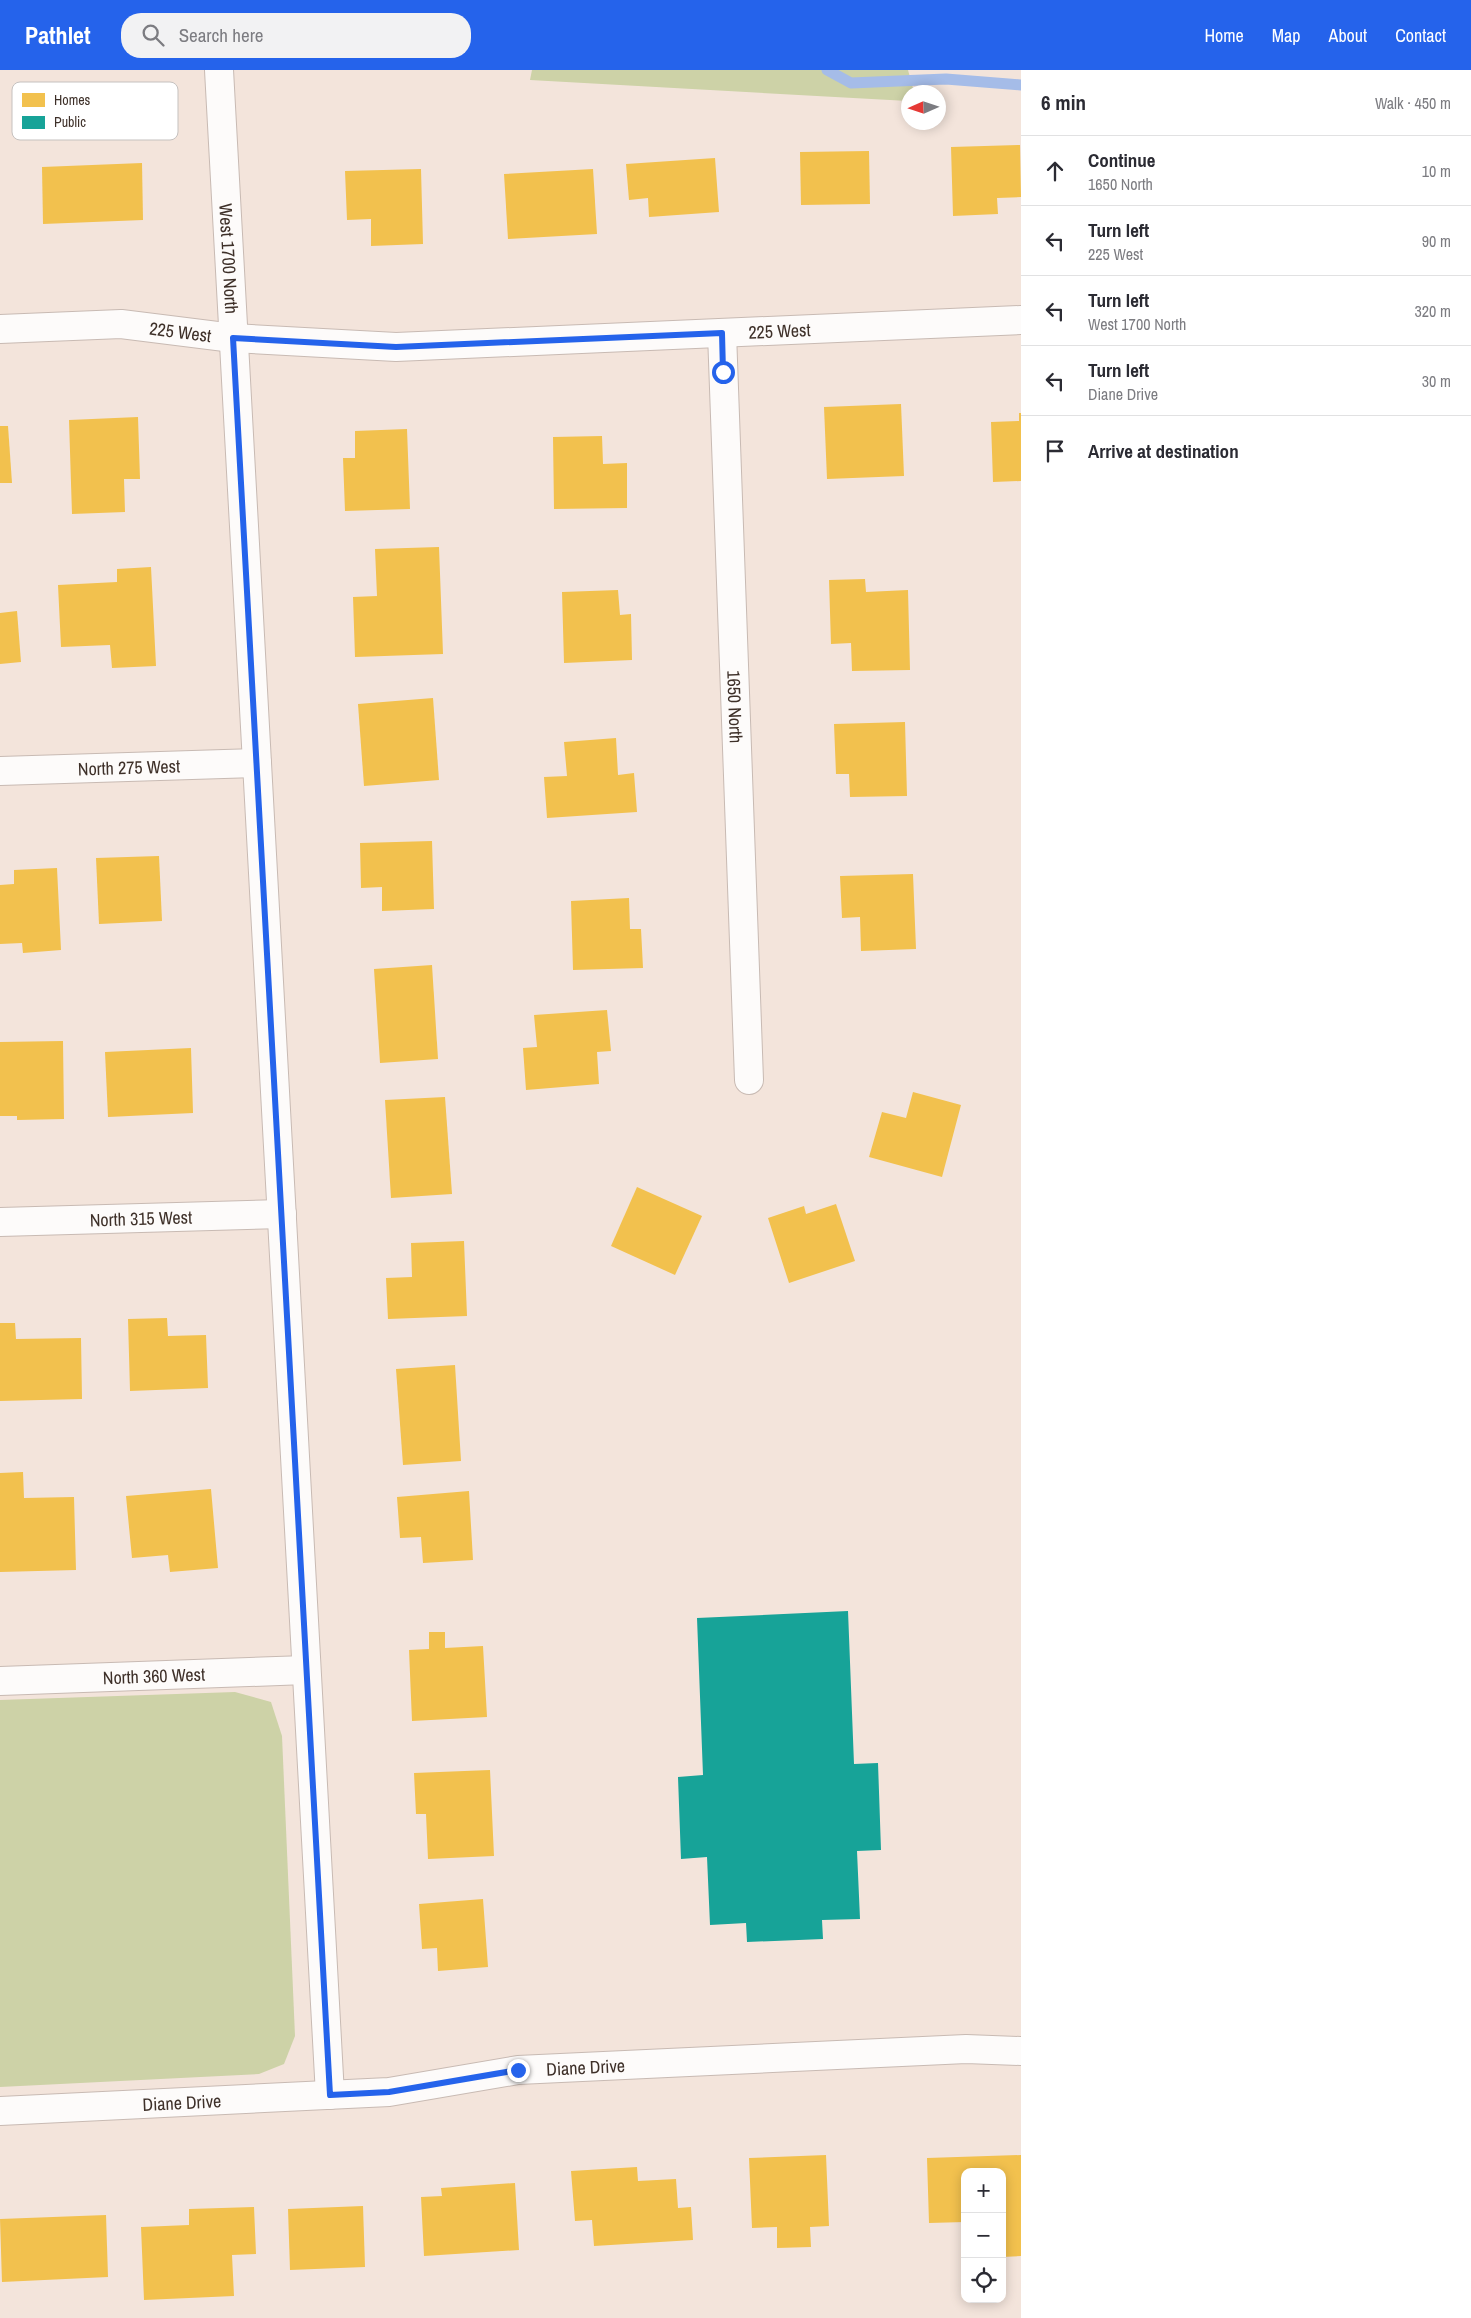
<!DOCTYPE html>
<meta charset="utf-8">
<style>
body{margin:0;font-family:"Archivo Narrow",sans-serif;background:#f2f2f3;color:#2b2b33}
.controls{position:absolute;right:15px;bottom:15px;display:grid;overflow:hidden;border-radius:10px;box-shadow:0 2px 12px #0003}
.controls button{width:45px;height:45px;display:grid;place-items:center;padding:0;border:0;border-bottom:1px solid #e1e1e2;background:#fff;color:#2b2b33;font:25px sans-serif}
.compass{position:absolute;left:901px;top:15px;width:45px;height:45px;border-radius:50%;background:#fff;box-shadow:0 2px 12px #0003;rotate:267deg}
.stop{position:absolute;width:15px;height:15px;margin:-11px;border:4px solid #2563eb;border-radius:50%;background:#fff}
.stop.end{background:#2563eb;border-color:#fff;box-shadow:0 1px 5px #0008}
.list{margin:0;padding:0;list-style:none}
h2{display:flex;justify-content:space-between;align-items:center;height:65px;margin:0;padding:0 20px;font-size:21px}
h2 small{font-size:16px;font-weight:400;color:#7c7c81}
.list li{display:grid;grid-template-columns:32px 1fr auto;gap:15px;align-items:center;box-sizing:border-box;height:70px;padding:0 20px;border-top:1px solid #e1e1e2}
.list b{display:block;font-size:19px;white-space:nowrap}
.list p{margin:0;font-size:16px;white-space:nowrap;color:#7c7c81}
.list em{font-size:16px;font-style:normal;color:#7c7c81}
.icon{flex:none;width:28px;height:28px;fill:none;stroke:currentColor;stroke-width:2;stroke-linecap:round;stroke-linejoin:round}
.map{position:relative;flex:none;width:1021px;height:2248px;overflow:hidden}
header{display:flex;align-items:center;gap:30px;box-sizing:border-box;height:70px;padding:0 25px;background:#2563eb;color:#fff}
header strong{font-size:24px}
nav{display:flex;gap:28px;margin-inline-start:auto;font-size:18px}
.search{width:350px;height:45px;background:#f2f2f3;display:flex;align-items:center;gap:12px;box-sizing:border-box;padding:0 18px;border-radius:20px;color:#7c7c81;font-size:19px}
main{display:flex}
aside{flex:1;background:#fff}
.map>svg:first-child{display:block}
.green{fill:#cdd2a7}
.homes{fill:#f2c14e}
.public{fill:#17a398}
.lines{fill:none;stroke-linecap:round;stroke-linejoin:round}
.stream{stroke:#a5bce8;stroke-width:11}
.minor-casing{stroke:#c8bab3;stroke-width:30}
.minor{stroke:#fdfbfa;stroke-width:28}
.route{stroke:#2563eb;stroke-width:6}
.labels{text-anchor:middle;dominant-baseline:central;stroke-width:5;stroke-linejoin:round;paint-order:stroke}
.street-label{font-size:18px;fill:#3e3029;stroke:#fff}
.key{fill:#fff;stroke:#c5c1bf;stroke-width:1}
.key-label{font-size:14px;fill:#3e3029}
</style>
<header>
<strong>Pathlet</strong>
<div class="search"><svg class="icon" aria-label="search" viewBox="0 0 24 24"><circle cx="10" cy="10" r="6"/><path d="M15 15l6 6"/></svg>Search here</div>
<nav><a>Home</a><a>Map</a><a>About</a><a>Contact</a></nav>
</header>
<main>
<div class="map">
<svg width="1021" height="2248" viewBox="0 0 1021 2248">
<rect width="100%" height="100%" fill="#f3e4db"/>
<!-- green -->
<g class="green">
<polygon points="532,0 908,0 914,22 908,22 908,31 530,10"/>
<polygon points="235,1622 271,1632 282,1666 295,1966 284,1994 259,2004 0,2017 0,1630"/>
</g>
<!-- homes -->
<g class="homes">
<polygon points="1020,75 1021,127 997,128 998,144 953,146 951,77"/>
<polygon points="869,81 870,134 801,135 800,82"/>
<polygon points="715,88 719,142 649,147 648,128 629,130 626,94"/>
<polygon points="142,93 143,150 43,154 42,97"/>
<polygon points="421,99 423,174 371,176 371,149 347,150 345,101"/>
<polygon points="593,99 597,164 508,169 504,104"/>
<polygon points="901,334 904,406 827,409 824,337"/>
<polygon points="1019,343 1021,343 1021,411 993,412 991,352 1019,351"/>
<polygon points="138,347 140,409 124,409 125,442 72,444 69,350"/>
<polygon points="0,356 8,356 12,413 0,413"/>
<polygon points="407,359 410,439 345,441 343,388 355,388 355,361"/>
<polygon points="602,366 603,394 627,393 627,438 554,439 553,367"/>
<polygon points="439,477 443,584 355,587 353,527 377,526 375,479"/>
<polygon points="151,497 156,596 112,598 110,575 61,577 58,515 117,512 117,499"/>
<polygon points="865,509 866,522 908,520 910,600 852,601 851,573 831,574 829,510"/>
<polygon points="618,520 620,545 631,544 632,590 564,593 562,522"/>
<polygon points="17,541 21,592 0,594 0,543"/>
<polygon points="433,628 439,710 364,716 358,634"/>
<polygon points="905,652 907,726 850,727 849,704 836,704 834,654"/>
<polygon points="616,668 618,705 634,703 637,742 547,748 544,707 567,706 564,672"/>
<polygon points="432,771 434,839 382,841 382,817 361,818 360,773"/>
<polygon points="159,786 162,851 99,854 96,788"/>
<polygon points="57,798 61,880 23,883 22,873 0,874 0,815 14,814 14,800"/>
<polygon points="913,804 916,879 861,881 860,847 842,848 840,806"/>
<polygon points="629,828 630,859 641,859 643,898 573,900 571,831"/>
<polygon points="432,895 438,989 380,993 374,899"/>
<polygon points="607,940 611,981 597,982 599,1014 526,1020 523,978 537,977 534,945"/>
<polygon points="63,971 64,1049 17,1050 17,1046 0,1046 0,972"/>
<polygon points="191,978 193,1043 108,1047 105,982"/>
<polygon points="913,1022 961,1035 942,1107 869,1087 882,1042 906,1048"/>
<polygon points="445,1027 452,1124 391,1128 385,1030"/>
<polygon points="637,1117 702,1146 675,1205 611,1176"/>
<polygon points="836,1134 855,1191 789,1213 768,1148 804,1136 806,1144"/>
<polygon points="464,1171 467,1246 388,1249 386,1208 412,1207 411,1173"/>
<polygon points="167,1248 168,1266 206,1265 208,1318 130,1321 128,1249"/>
<polygon points="0,1253 15,1253 16,1269 81,1268 82,1329 0,1331"/>
<polygon points="455,1295 461,1391 403,1395 396,1299"/>
<polygon points="23,1402 24,1428 74,1427 76,1500 0,1502 0,1403"/>
<polygon points="211,1419 218,1498 170,1502 168,1485 132,1488 126,1426"/>
<polygon points="469,1421 473,1490 423,1493 421,1467 400,1468 397,1427"/>
<polygon points="429,1562 445,1562 445,1578 483,1576 487,1647 412,1651 409,1580 429,1579"/>
<polygon points="490,1700 494,1786 428,1789 426,1744 416,1744 414,1703"/>
<polygon points="483,1829 488,1897 438,1901 437,1878 422,1879 419,1834"/>
<polygon points="826,2085 829,2156 810,2157 811,2177 777,2178 777,2157 752,2158 749,2088"/>
<polygon points="1021,2085 1021,2186 1002,2187 1002,2102 965,2102 965,2152 929,2153 927,2088"/>
<polygon points="637,2097 638,2111 676,2109 678,2138 691,2137 693,2170 594,2176 592,2150 575,2151 571,2101"/>
<polygon points="515,2113 519,2180 424,2186 421,2127 442,2126 441,2118"/>
<polygon points="363,2136 365,2197 290,2200 288,2139"/>
<polygon points="254,2137 256,2184 232,2185 234,2226 144,2230 141,2157 189,2155 189,2139"/>
<polygon points="106,2145 108,2207 2,2212 0,2149"/>
</g>
<!-- public -->
<polygon class="public" points="848,1541 854,1694 878,1693 881,1780 857,1781 860,1849 822,1850 823,1869 747,1872 746,1853 710,1855 707,1787 681,1789 678,1707 703,1705 697,1548"/>
<g class="lines">
<!-- stream -->
<polyline class="stream" points="827,0 851,13 946,9 1021,15"/>
<!-- minor casing -->
<g class="minor-casing">
<g id="minor">
<path id="s1" d="M219,0L330,2025"/>
<path id="s2" d="M0,259L121,254L233,268L396,277L1021,250"/>
<path id="s3" d="M722,263L749,1010"/>
<path id="s4" d="M0,701L257,693"/>
<path id="s5" d="M0,1152L282,1144"/>
<path id="s6" d="M0,1611L306,1600"/>
<path id="s7" d="M0,2041L389,2022L518,2000L966,1979L1021,1981"/>
</g>
</g>
<!-- minor -->
<use href="#minor" class="minor"/>
</g>
<g class="lines">
<!-- route -->
<polyline class="route" points="518,2000 389,2022 330,2025 233,268 396,277 722,263 723,302"/>
</g>
<g class="labels">
<!-- street labels -->
<g class="street-label">
<text stroke="none"><textPath href="#s1" startOffset="189">West 1700 North</textPath></text>
<text stroke="none"><textPath href="#s2" startOffset="781">225 West</textPath></text>
<text stroke="none"><textPath href="#s2" startOffset="181">225 West</textPath></text>
<text stroke="none"><textPath href="#s3" startOffset="374">1650 North</textPath></text>
<text stroke="none"><textPath href="#s4" startOffset="129">North 275 West</textPath></text>
<text stroke="none"><textPath href="#s5" startOffset="141">North 315 West</textPath></text>
<text stroke="none"><textPath href="#s6" startOffset="154">North 360 West</textPath></text>
<text stroke="none"><textPath href="#s7" startOffset="588">Diane Drive</textPath></text>
<text stroke="none"><textPath href="#s7" startOffset="182">Diane Drive</textPath></text>
</g>
</g>
<!-- legend -->
<rect x="12" y="12" width="166" height="58" rx="8" class="key"/>
<rect x="22" y="23" width="23" height="14" fill="#f2c14e"/>
<rect x="22" y="46" width="23" height="13" fill="#17a398"/>
<g class="key-label">
<text x="54" y="35">Homes</text>
<text x="54" y="57">Public</text>
</g>
</svg>
<div class="controls">
<button>+</button>
<button>−</button>
<button><svg class="icon" aria-label="locate" viewBox="0 0 24 24"><circle cx="12" cy="12" r="6"/><path d="M12 2v4M12 18v4M2 12h4M18 12h4"/></svg></button>
</div>
<svg class="compass" viewBox="-18 -18 36 36"><path d="M0-13l5 13h-10z" fill="#e53935"/><path d="M0 13l5-13h-10z" fill="#7c7c81"/></svg>
<div class="stop" style="left:723px;top:302px"></div>
<div class="stop end" style="left:518px;top:2000px"></div>
</div>
<aside>
<h2>6 min<small>Walk · 450 m</small></h2>
<ul class="list">
<li><svg class="icon" aria-label="ahead" viewBox="0 0 24 24"><path d="M12 20V5M6 11l6-6 6 6"/></svg><div><b>Continue</b><p>1650 North</p></div><em>10 m</em></li>
<li><svg class="icon" aria-label="left" viewBox="0 0 24 24"><path d="M17 20v-9H6M10 6l-5 5 5 5"/></svg><div><b>Turn left</b><p>225 West</p></div><em>90 m</em></li>
<li><svg class="icon" aria-label="left" viewBox="0 0 24 24"><path d="M17 20v-9H6M10 6l-5 5 5 5"/></svg><div><b>Turn left</b><p>West 1700 North</p></div><em>320 m</em></li>
<li><svg class="icon" aria-label="left" viewBox="0 0 24 24"><path d="M17 20v-9H6M10 6l-5 5 5 5"/></svg><div><b>Turn left</b><p>Diane Drive</p></div><em>30 m</em></li>
<li><svg class="icon" aria-label="arrive" viewBox="0 0 24 24"><path d="M6 21V4h12l-3 4 3 4H6"/></svg><div><b>Arrive at destination</b></div></li>
</ul>
</aside>
</main>
